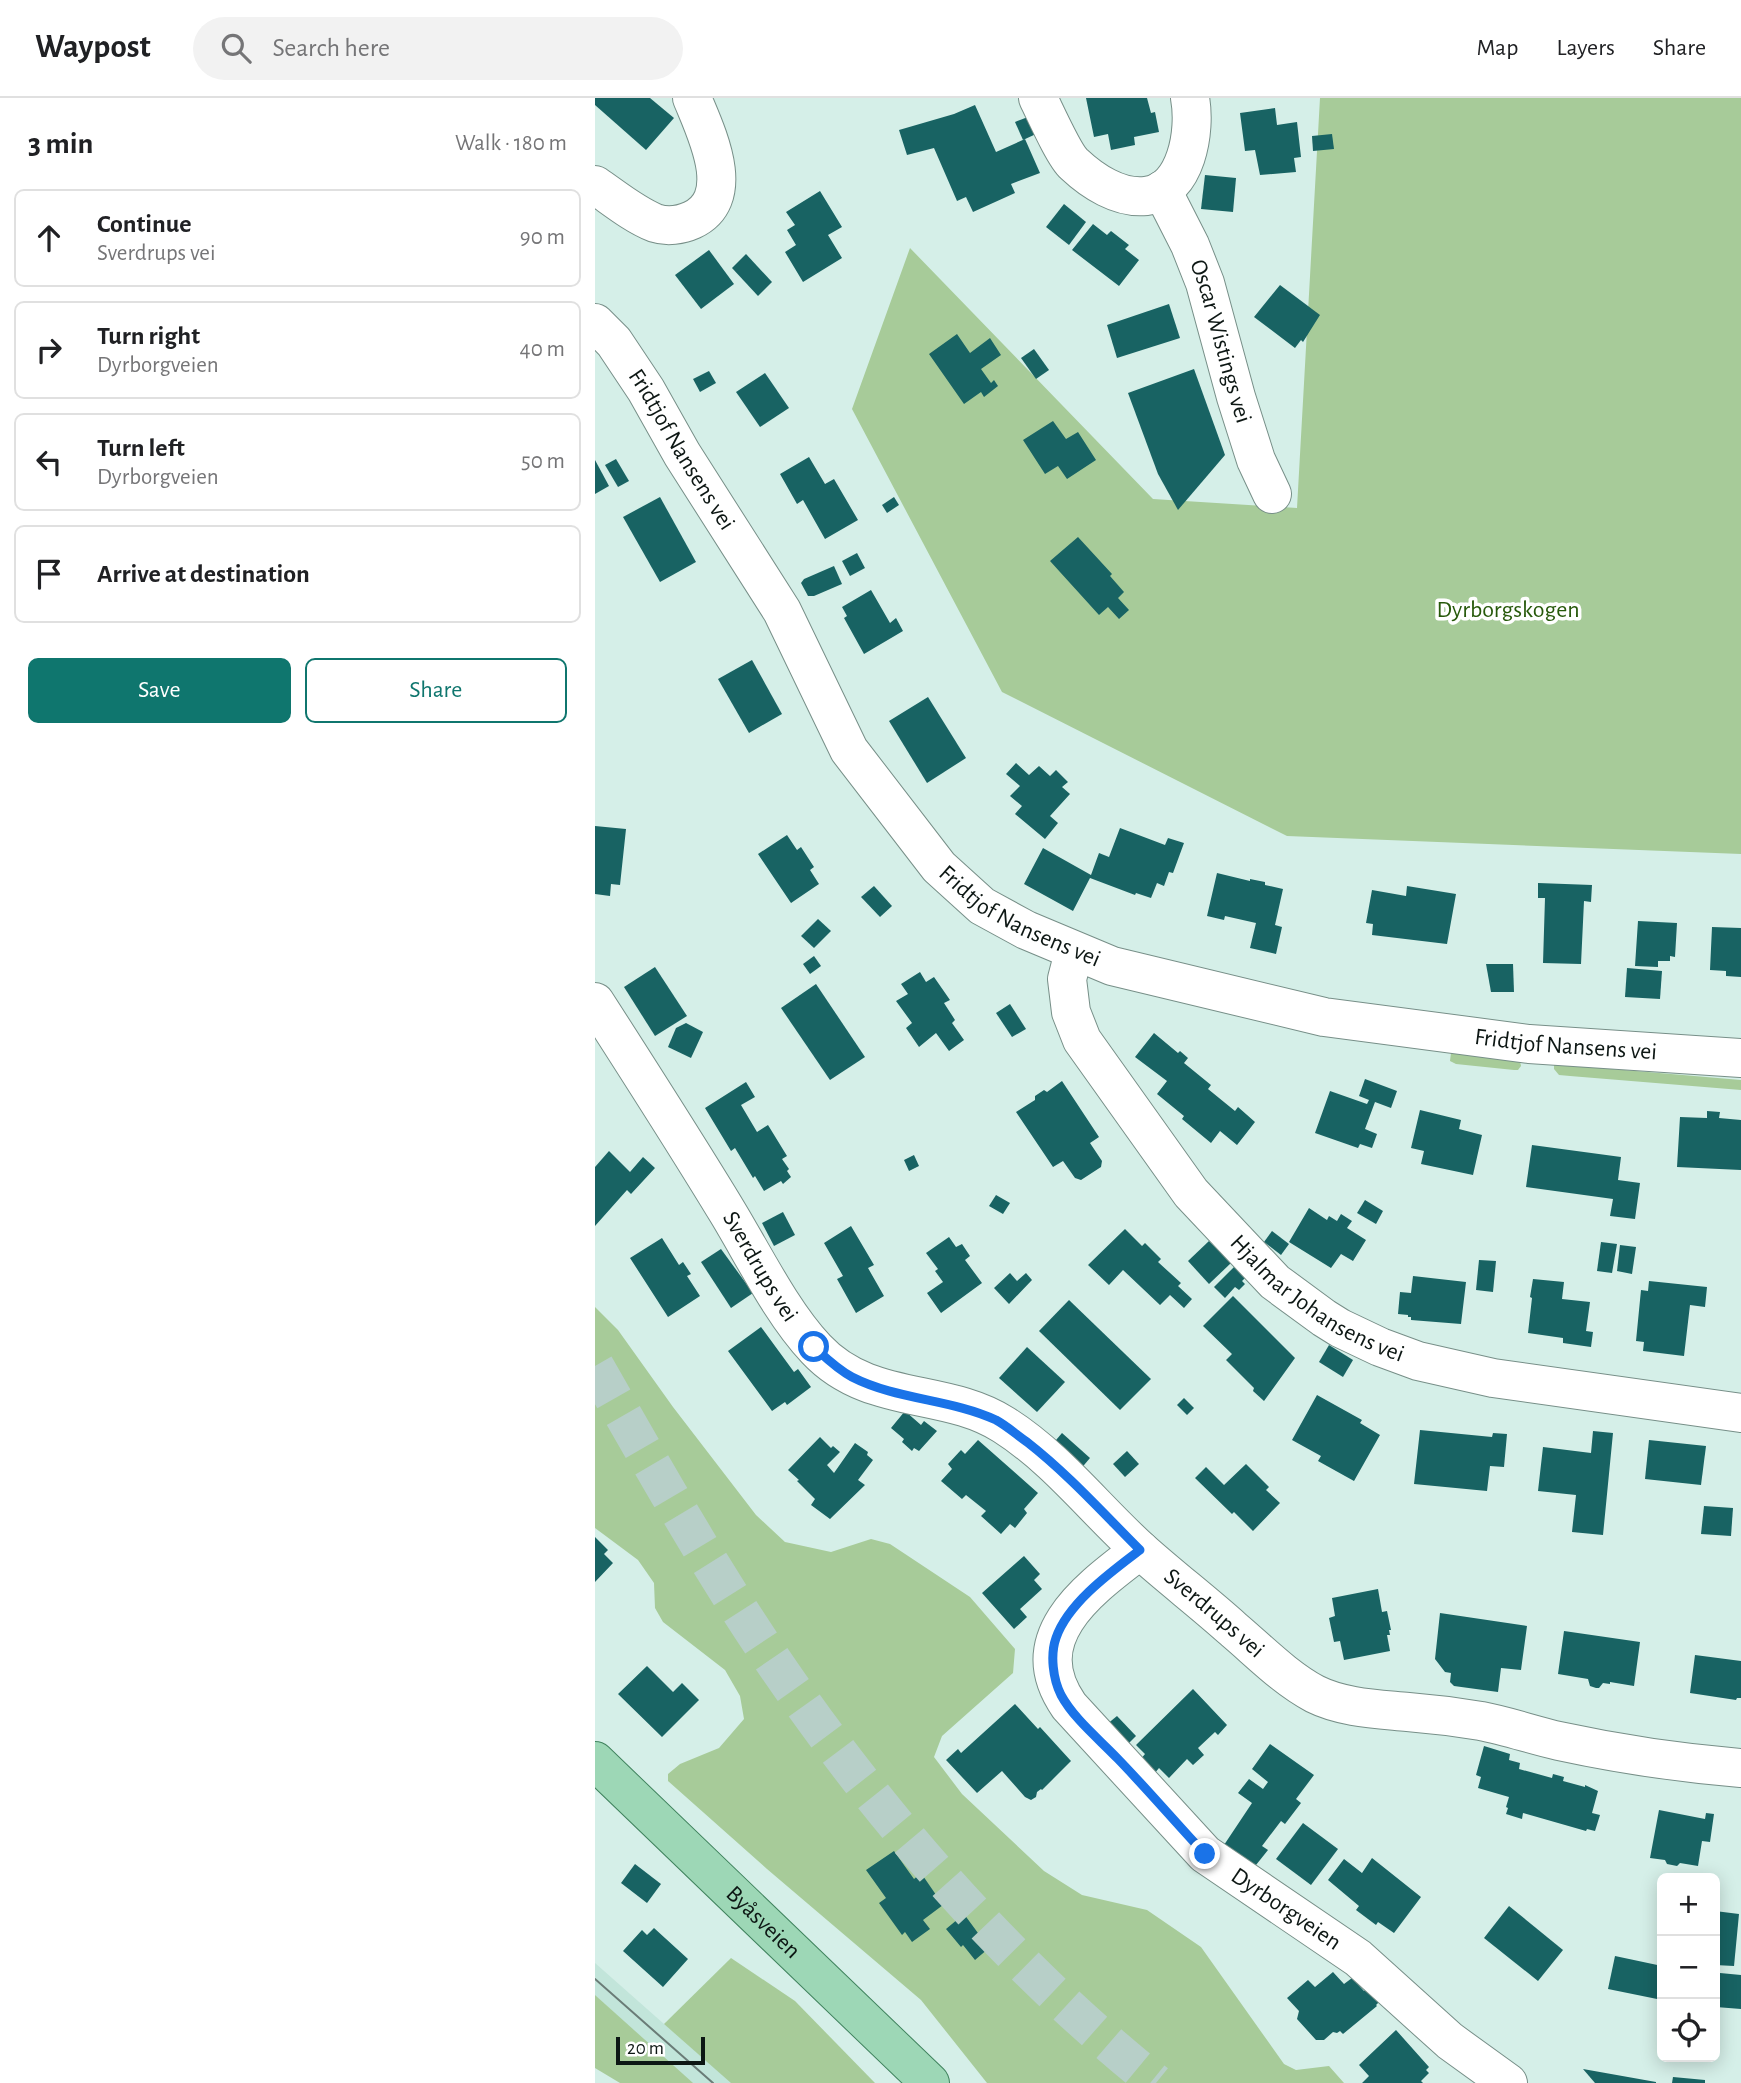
<!DOCTYPE html>
<meta charset="utf-8">
<style>
body{margin:0;font-family:"Alegreya Sans",sans-serif;background:#f2f2f2;color:#202124}
.controls{position:absolute;right:21px;bottom:21px;display:grid;overflow:hidden;border-radius:10px;box-shadow:0 4px 18px #0003}
.controls button{width:63px;height:63px;display:grid;place-items:center;padding:0;border:0;border-bottom:2px solid #e0e0e0;background:#fff;color:#202124;font:35px sans-serif}
.scale{position:absolute;left:21px;bottom:18px;width:89px;box-sizing:border-box;padding-left:7px;border:4px solid #0d1714;border-top:0;font-size:19px;line-height:24px;white-space:nowrap;color:#0d1714;-webkit-text-stroke:5px #fff;paint-order:stroke}
.stop{position:absolute;width:21px;height:21px;margin:-16px;border:5px solid #1a73e8;border-radius:50%;background:#fff}
.stop.end{background:#1a73e8;border-color:#fff;box-shadow:0 2px 7px #0008}
.list{margin:0;padding:0;list-style:none}
h2{display:flex;justify-content:space-between;align-items:center;height:91px;margin:0;padding:0 28px;font-size:30px}
h2 small{font-size:23px;font-weight:400;color:#757577}
.list li{display:grid;grid-template-columns:46px 1fr auto;gap:21px;align-items:center;box-sizing:border-box;height:98px;margin:0 14px 14px;padding:0 14px;border:2px solid #e0e0e0;border-radius:10px}
.list b{display:block;font-size:26px;white-space:nowrap}
.list p{margin:0;font-size:23px;white-space:nowrap;color:#757577}
.list em{font-size:23px;font-style:normal;color:#757577}
.actions{display:flex;gap:14px;padding:21px 28px}
.actions a{flex:1;padding:16px 0;border:2px solid #0f766e;border-radius:10px;text-align:center;font-size:24px;color:#0f766e}
.actions .main{background:#0f766e;color:#fff}
.icon{flex:none;width:38px;height:38px;fill:none;stroke:currentColor;stroke-width:2;stroke-linecap:round;stroke-linejoin:round}
.map{position:relative;flex:none;width:1146px;height:1985px;overflow:hidden}
header{display:flex;align-items:center;gap:42px;box-sizing:border-box;height:98px;padding:0 35px;background:#fff;border-bottom:2px solid #e0e0e0}
header strong{font-size:33px}
nav{display:flex;gap:38px;margin-inline-start:auto;font-size:24px}
.search{width:490px;height:63px;background:#f2f2f2;display:flex;align-items:center;gap:18px;box-sizing:border-box;padding:0 24px;border-radius:38px;color:#757577;font-size:26px}
main{display:flex}
aside{flex:1;background:#fff}
.map>svg:first-child{display:block}
.built{fill:#c2e5da}
.green{fill:#a7cb99}
.building{fill:#186363}
.lines{fill:none;stroke-linecap:round;stroke-linejoin:round}
.highway-tunnel{stroke:#b7cfc8;stroke-width:38;stroke-dasharray:38 19;stroke-linecap:butt}
.minor-casing{stroke:#778f88;stroke-width:40}
.major-casing{stroke:#40835e;stroke-width:40}
.minor{stroke:#fff;stroke-width:38}
.major{stroke:#9dd7b6;stroke-width:38}
.tram{stroke:#6a7c77;stroke-width:2}
.route{stroke:#1a73e8;stroke-width:9}
.labels{text-anchor:middle;dominant-baseline:central;stroke-width:7;stroke-linejoin:round;paint-order:stroke}
.street-label{font-size:24px;fill:#0d1714;stroke:#fff}
.park-label{font-size:24px;fill:#27590b;stroke:#fff}
</style>
<header>
<strong>Waypost</strong>
<div class="search"><svg class="icon" aria-label="search" viewBox="0 0 24 24"><circle cx="10" cy="10" r="6"/><path d="M15 15l6 6"/></svg>Search here</div>
<nav><a>Map</a><a>Layers</a><a>Share</a></nav>
</header>
<main>
<aside>
<h2>3 min<small>Walk · 180 m</small></h2>
<ul class="list">
<li><svg class="icon" aria-label="ahead" viewBox="0 0 24 24"><path d="M12 20V5M6 11l6-6 6 6"/></svg><div><b>Continue</b><p>Sverdrups vei</p></div><em>90 m</em></li>
<li><svg class="icon" aria-label="right" viewBox="0 0 24 24"><path d="M7 20v-9h11M14 6l5 5-5 5"/></svg><div><b>Turn right</b><p>Dyrborgveien</p></div><em>40 m</em></li>
<li><svg class="icon" aria-label="left" viewBox="0 0 24 24"><path d="M17 20v-9H6M10 6l-5 5 5 5"/></svg><div><b>Turn left</b><p>Dyrborgveien</p></div><em>50 m</em></li>
<li><svg class="icon" aria-label="arrive" viewBox="0 0 24 24"><path d="M6 21V4h12l-3 4 3 4H6"/></svg><div><b>Arrive at destination</b></div></li>
</ul>
<div class="actions"><a class="main">Save</a><a>Share</a></div>
</aside>
<div class="map">
<svg width="1146" height="1985" viewBox="0 0 1146 1985">
<rect width="100%" height="100%" fill="#d5efe8"/>
<!-- built -->
<polygon class="built" points="0,1865 69,1926 151,1985 91,1985 51,1944 0,1897"/>
<!-- green -->
<g class="green">
<polygon points="725,0 1146,0 1146,756 692,738 407,594 257,311 315,150 558,401 702,410"/>
<polygon points="856,955 925,963 926,968 923,972 919,972 861,966 855,963"/>
<polygon points="959,966 1146,982 1146,992 975,978 964,977 959,971"/>
<polygon points="0,1209 23,1232 78,1309 161,1417 190,1444 236,1454 276,1441 295,1446 375,1499 420,1551 418,1575 347,1638 339,1659 367,1696 449,1773 487,1797 552,1812 606,1849 689,1966 701,1972 734,1968 749,1985 392,1985 326,1902 172,1771 73,1683 73,1676 85,1666 124,1650 149,1621 145,1598 130,1572 68,1524 60,1510 59,1485 43,1462 0,1430"/>
<polygon points="136,1860 200,1903 280,1985 136,1985 69,1926"/>
<polygon points="0,1897 98,1985 25,1985 0,1970"/>
</g>
<!-- building -->
<g class="building">
<polygon points="0,0 55,0 79,20 51,52 0,7"/>
<polygon points="491,0 552,0 556,15 560,14 564,34 539,39 540,47 516,52 513,36 499,39"/>
<polygon points="380,7 401,54 430,41 445,75 416,86 420,95 378,114 371,99 362,103 339,50 312,57 304,32 359,16"/>
<polygon points="680,10 682,27 702,24 706,59 699,60 701,74 665,77 660,52 650,53 645,15"/>
<polygon points="433,19 441,36 428,42 420,24"/>
<polygon points="737,36 739,51 718,53 717,38"/>
<polygon points="610,77 641,80 638,114 606,111"/>
<polygon points="225,93 247,129 233,137 247,160 208,184 190,154 201,147 192,132 200,127 191,114"/>
<polygon points="469,106 491,124 474,147 451,129"/>
<polygon points="498,126 512,137 516,133 534,147 530,151 544,162 524,188 477,152"/>
<polygon points="114,152 139,186 106,211 80,177"/>
<polygon points="151,156 177,184 163,198 137,170"/>
<polygon points="685,187 725,217 708,244 706,242 700,250 659,219"/>
<polygon points="574,206 585,240 522,260 512,227"/>
<polygon points="362,236 375,255 395,240 406,257 386,271 396,285 399,282 403,288 389,299 386,294 369,306 334,256"/>
<polygon points="439,251 454,272 441,281 426,260"/>
<polygon points="599,271 630,357 583,412 563,376 533,295"/>
<polygon points="114,273 121,285 105,294 98,281"/>
<polygon points="170,275 194,310 165,329 141,294"/>
<polygon points="458,323 471,341 483,334 501,362 472,381 463,368 450,376 428,342"/>
<polygon points="214,359 230,386 239,381 263,422 230,441 208,402 202,406 185,376"/>
<polygon points="21,361 34,383 23,389 10,367"/>
<polygon points="0,362 14,388 0,396"/>
<polygon points="65,399 101,464 65,484 28,419"/>
<polygon points="299,399 304,407 292,415 287,407"/>
<polygon points="483,439 517,476 515,478 529,494 523,500 534,512 524,521 513,509 504,517 455,463"/>
<polygon points="262,455 270,470 255,478 247,463"/>
<polygon points="239,468 247,486 219,498 213,498 206,485 209,481"/>
<polygon points="276,492 295,525 301,520 308,533 269,556 249,520 252,518 247,509"/>
<polygon points="157,562 187,616 154,635 123,581"/>
<polygon points="333,599 371,660 332,685 294,623"/>
<polygon points="421,665 434,677 444,668 455,678 461,672 473,684 467,689 475,696 455,718 463,725 450,741 420,716 427,708 415,698 425,688 411,676"/>
<polygon points="0,728 31,731 25,787 16,786 15,798 0,796"/>
<polygon points="525,730 570,747 573,740 589,745 578,775 574,774 569,788 562,785 556,800 541,795 540,797 495,780 478,813 429,786 448,750 496,777 504,755 514,759"/>
<polygon points="192,737 202,752 206,749 219,769 215,772 224,786 196,805 163,756"/>
<polygon points="622,775 655,783 655,781 670,784 670,787 688,791 680,827 687,829 681,856 655,850 661,825 630,818 629,822 612,818"/>
<polygon points="943,785 997,787 996,804 989,803 986,866 948,865 950,800 943,800"/>
<polygon points="279,788 297,808 285,819 266,799"/>
<polygon points="812,788 861,796 852,846 777,837 778,826 771,825 777,792 811,798"/>
<polygon points="223,821 236,833 219,850 206,838"/>
<polygon points="1043,823 1082,825 1080,859 1075,858 1075,863 1063,863 1063,869 1040,868"/>
<polygon points="1117,829 1146,830 1146,879 1131,878 1131,873 1115,872"/>
<polygon points="219,858 226,868 215,876 208,866"/>
<polygon points="891,866 918,866 919,894 896,894"/>
<polygon points="60,869 92,918 60,938 29,889"/>
<polygon points="1032,870 1067,873 1065,901 1030,899"/>
<polygon points="325,874 331,884 339,879 355,902 349,905 360,922 357,925 369,942 354,953 341,935 324,949 311,930 317,925 301,903 313,896 306,886"/>
<polygon points="221,886 270,959 235,982 186,910"/>
<polygon points="415,906 431,931 417,939 401,915"/>
<polygon points="91,925 108,934 96,960 73,949 81,930"/>
<polygon points="559,935 583,955 585,953 593,960 589,965 616,987 613,991 640,1013 643,1009 660,1024 642,1047 625,1033 616,1045 587,1021 589,1018 562,996 572,983 540,959"/>
<polygon points="770,981 802,993 796,1010 780,1004 770,1031 782,1036 777,1050 765,1046 763,1050 720,1035 735,993 772,1006 774,1002 764,998"/>
<polygon points="467,983 504,1039 495,1045 507,1063 506,1069 486,1082 480,1080 468,1063 458,1069 421,1014 440,1002 440,998 449,992 452,994"/>
<polygon points="151,984 160,999 146,1007 162,1034 173,1027 192,1058 187,1061 194,1071 192,1073 196,1079 188,1086 186,1083 169,1093 160,1078 158,1080 140,1050 136,1053 110,1010"/>
<polygon points="825,1012 866,1022 864,1031 887,1037 878,1077 826,1066 829,1053 816,1050"/>
<polygon points="1112,1013 1125,1014 1124,1020 1146,1022 1146,1072 1082,1069 1085,1019 1112,1020"/>
<polygon points="937,1047 1026,1059 1023,1082 1045,1085 1040,1121 1015,1118 1018,1101 931,1089"/>
<polygon points="14,1053 35,1074 48,1059 60,1070 36,1096 32,1092 0,1128 0,1069"/>
<polygon points="319,1057 324,1068 314,1073 309,1062"/>
<polygon points="401,1097 415,1105 408,1116 394,1108"/>
<polygon points="770,1102 788,1113 781,1126 762,1115"/>
<polygon points="714,1110 732,1122 734,1118 742,1123 746,1116 757,1123 752,1130 771,1142 758,1163 746,1156 736,1170 694,1144"/>
<polygon points="188,1114 200,1137 179,1148 167,1125"/>
<polygon points="256,1128 279,1167 273,1170 289,1198 261,1215 242,1181 248,1178 229,1145"/>
<polygon points="530,1131 547,1148 550,1145 566,1161 563,1164 586,1185 583,1188 597,1201 589,1210 575,1197 565,1207 528,1172 514,1187 493,1167"/>
<polygon points="677,1133 694,1146 686,1157 669,1144"/>
<polygon points="354,1139 361,1149 367,1146 375,1158 370,1162 387,1185 346,1215 332,1195 348,1184 340,1173 343,1171 331,1155"/>
<polygon points="67,1140 84,1167 88,1164 96,1176 92,1178 105,1198 73,1219 35,1160"/>
<polygon points="614,1143 636,1165 614,1186 593,1163"/>
<polygon points="1006,1144 1022,1146 1017,1175 1002,1173"/>
<polygon points="1025,1147 1041,1149 1037,1176 1022,1173"/>
<polygon points="126,1151 158,1195 136,1210 106,1164"/>
<polygon points="884,1162 901,1163 898,1194 881,1192"/>
<polygon points="639,1169 650,1180 647,1183 650,1186 644,1192 640,1189 630,1200 619,1189"/>
<polygon points="415,1175 422,1183 431,1175 437,1182 414,1206 399,1190"/>
<polygon points="818,1178 871,1184 866,1226 816,1222 816,1219 813,1219 813,1217 803,1216 805,1194 816,1195"/>
<polygon points="938,1181 969,1184 967,1201 995,1204 991,1233 998,1234 996,1249 968,1245 968,1240 933,1235 937,1200 935,1199"/>
<polygon points="1054,1183 1112,1189 1110,1209 1095,1207 1089,1258 1048,1253 1049,1244 1041,1243 1046,1192 1053,1193"/>
<polygon points="638,1198 700,1260 669,1303 658,1293 659,1290 631,1262 637,1256 608,1228"/>
<polygon points="474,1202 556,1281 525,1312 444,1233"/>
<polygon points="166,1229 199,1274 203,1271 216,1289 192,1307 190,1304 177,1313 133,1253"/>
<polygon points="734,1247 758,1262 748,1279 724,1264"/>
<polygon points="432,1249 470,1284 442,1314 404,1280"/>
<polygon points="722,1297 767,1322 765,1325 785,1337 759,1383 723,1363 726,1358 697,1342"/>
<polygon points="589,1300 599,1310 592,1317 582,1307"/>
<polygon points="310,1313 326,1327 329,1323 342,1333 324,1353 319,1350 317,1353 307,1344 309,1341 296,1330"/>
<polygon points="825,1332 897,1339 898,1335 912,1336 909,1369 895,1368 892,1393 819,1386"/>
<polygon points="998,1333 1018,1335 1008,1437 977,1434 981,1397 943,1393 948,1349 996,1355"/>
<polygon points="467,1335 495,1360 484,1373 456,1348"/>
<polygon points="225,1339 236,1350 238,1348 245,1354 232,1367 239,1375 260,1345 273,1354 272,1357 278,1362 263,1382 270,1387 235,1421 216,1407 220,1401 202,1383 204,1382 193,1372"/>
<polygon points="383,1342 443,1395 429,1411 432,1415 420,1430 415,1426 406,1436 386,1418 391,1413 371,1397 367,1401 346,1383 357,1371 353,1366 366,1352 370,1356"/>
<polygon points="1054,1342 1111,1348 1106,1387 1050,1381"/>
<polygon points="532,1353 544,1366 530,1379 518,1366"/>
<polygon points="651,1366 674,1389 671,1392 685,1405 658,1433 639,1414 637,1416 600,1380 611,1369 629,1387"/>
<polygon points="1109,1408 1138,1410 1136,1438 1106,1436"/>
<polygon points="0,1439 13,1452 9,1456 18,1465 0,1484"/>
<polygon points="429,1458 445,1476 439,1482 447,1491 425,1511 432,1519 419,1531 387,1495"/>
<polygon points="783,1491 787,1514 792,1513 796,1532 794,1532 795,1537 792,1537 795,1553 749,1562 745,1543 739,1544 734,1520 740,1518 737,1500"/>
<polygon points="845,1515 932,1528 926,1572 906,1570 903,1594 859,1588 855,1584 856,1575 850,1574 840,1561"/>
<polygon points="969,1533 1045,1544 1039,1588 1015,1584 1015,1586 1008,1585 1004,1590 1001,1590 995,1588 993,1581 963,1576"/>
<polygon points="1100,1557 1146,1563 1146,1600 1142,1600 1141,1602 1095,1595"/>
<polygon points="52,1568 78,1594 87,1585 104,1602 67,1639 23,1596"/>
<polygon points="598,1591 632,1627 623,1637 620,1634 603,1650 609,1657 598,1667 592,1661 574,1680 564,1670 559,1676 545,1662 550,1656 541,1647"/>
<polygon points="420,1606 443,1631 445,1629 476,1663 447,1692 446,1691 442,1694 441,1699 436,1702 430,1699 407,1673 382,1695 351,1662 363,1651 366,1655"/>
<polygon points="522,1618 541,1638 531,1648 511,1627"/>
<polygon points="675,1646 719,1677 701,1701 706,1705 690,1726 686,1723 667,1748 673,1752 657,1772 627,1750 657,1705 643,1695 654,1681 668,1691 673,1684 657,1671"/>
<polygon points="889,1648 915,1656 914,1662 925,1665 924,1671 957,1680 958,1676 969,1679 968,1683 990,1689 990,1687 1003,1693 997,1715 1005,1717 1000,1733 992,1731 991,1733 928,1715 927,1721 911,1716 913,1710 911,1709 914,1699 883,1690 886,1679 881,1677"/>
<polygon points="1064,1712 1110,1721 1111,1715 1119,1716 1115,1744 1107,1743 1103,1768 1085,1765 1082,1768 1072,1766 1070,1762 1055,1760"/>
<polygon points="708,1725 743,1751 716,1787 681,1761"/>
<polygon points="299,1753 319,1781 326,1775 348,1807 328,1822 335,1831 317,1844 310,1834 307,1837 284,1805 291,1800 271,1772"/>
<polygon points="777,1760 826,1799 799,1835 783,1824 781,1827 761,1812 764,1808 733,1782 749,1761 767,1775"/>
<polygon points="40,1766 66,1786 52,1805 26,1785"/>
<polygon points="914,1808 968,1852 943,1883 889,1840"/>
<polygon points="1120,1813 1144,1816 1139,1868 1120,1867"/>
<polygon points="369,1816 394,1850 380,1862 368,1847 366,1849 351,1831"/>
<polygon points="59,1830 93,1861 68,1889 28,1853 47,1832 52,1837"/>
<polygon points="1020,1858 1067,1868 1067,1902 1013,1891"/>
<polygon points="738,1874 749,1886 757,1880 769,1893 774,1889 786,1902 781,1907 782,1908 748,1936 745,1933 742,1935 738,1934 729,1942 721,1942 702,1921 704,1913 692,1900 713,1882 720,1889"/>
<polygon points="1125,1875 1146,1877 1146,1911 1121,1909"/>
<polygon points="801,1932 834,1969 831,1972 834,1975 826,1983 828,1985 767,1985 774,1978 764,1967"/>
<polygon points="988,1971 1061,1984 1061,1985 1000,1985"/>
<polygon points="1078,1979 1110,1982 1110,1985 1077,1985"/>
</g>
<g class="lines">
<!-- highway-tunnel -->
<path class="highway-tunnel" d="M0,1268C63,1378 126,1490 199,1593C301,1738 423,1874 561,1985"/>
<!-- minor casing -->
<g class="minor-casing">
<g id="minor">
<path d="M443,0C450,14 469,57 479,66C497,83 524,101 551,98C592,93 601,32 595,0"/>
<path d="M0,87C19,100 38,116 60,125C72,129 86,127 97,122C144,100 111,34 97,0"/>
<path id="s1" d="M567,92L595,147L610,185L641,299L661,362L677,396"/>
<path id="s2" d="M0,225L19,244L51,292L87,356L187,513L254,652L344,769L387,808L431,832L517,868L729,919L934,946L1146,960"/>
<path id="s3" d="M479,854L472,881L476,914L487,942L596,1095L680,1184L729,1220L745,1230L785,1249L823,1263L898,1280L1146,1315"/>
<path id="s4" d="M0,904C45,974 90,1044 133,1115C159,1158 187,1215 221,1251C274,1308 350,1289 409,1327C461,1360 499,1410 544,1451C575,1479 608,1504 639,1532C665,1554 690,1580 720,1596C748,1610 783,1611 813,1614C838,1616 862,1619 886,1623C912,1628 938,1637 964,1643C1024,1656 1085,1665 1146,1670"/>
<path id="s5" d="M545,1452C494,1491 426,1539 474,1608L610,1756L763,1860L855,1943L913,1985"/>
</g>
</g>
<!-- major casing -->
<g class="major-casing">
<g id="major">
<path id="s6" d="M0,1663L335,1985"/>
</g>
</g>
<!-- minor -->
<use href="#minor" class="minor"/>
<!-- major -->
<use href="#major" class="major"/>
<!-- tram -->
<polyline class="tram" points="0,1881 118,1985"/>
</g>
<g class="lines">
<!-- route -->
<path class="route" d="M219,1249C231,1260 242,1271 257,1279C302,1302 356,1301 401,1322C412,1328 422,1337 432,1344C473,1376 508,1415 545,1452C516,1474 473,1505 461,1540C455,1557 458,1581 466,1597C479,1621 504,1641 523,1661C553,1692 581,1725 610,1756"/>
</g>
<g class="labels">
<!-- street labels -->
<g class="street-label">
<text stroke="none"><textPath href="#s1" startOffset="163">Oscar Wistings vei</textPath></text>
<text stroke="none"><textPath href="#s2" startOffset="154">Fridtjof Nansens vei</textPath></text>
<text stroke="none"><textPath href="#s2" startOffset="742">Fridtjof Nansens vei</textPath></text>
<text stroke="none"><textPath href="#s2" startOffset="1309">Fridtjof Nansens vei</textPath></text>
<text stroke="none"><textPath href="#s4" startOffset="312">Sverdrups vei</textPath></text>
<text stroke="none"><textPath href="#s3" startOffset="446">Hjalmar Johansens vei</textPath></text>
<text stroke="none"><textPath href="#s4" startOffset="900">Sverdrups vei</textPath></text>
<text stroke="none"><textPath href="#s5" startOffset="494">Dyrborgveien</textPath></text>
<text stroke="none"><textPath href="#s6" startOffset="233">Byåsveien</textPath></text>
</g>
<!-- park labels -->
<g class="park-label">
<text x="913" y="512">Dyrborgskogen</text>
</g>
</g>
</svg>
<div class="controls">
<button>+</button>
<button>−</button>
<button><svg class="icon" aria-label="locate" viewBox="0 0 24 24"><circle cx="12" cy="12" r="6"/><path d="M12 2v4M12 18v4M2 12h4M18 12h4"/></svg></button>
</div>
<div class="scale">20 m</div>
<div class="stop" style="left:219px;top:1249px"></div>
<div class="stop end" style="left:610px;top:1756px"></div>
</div>
</main>
